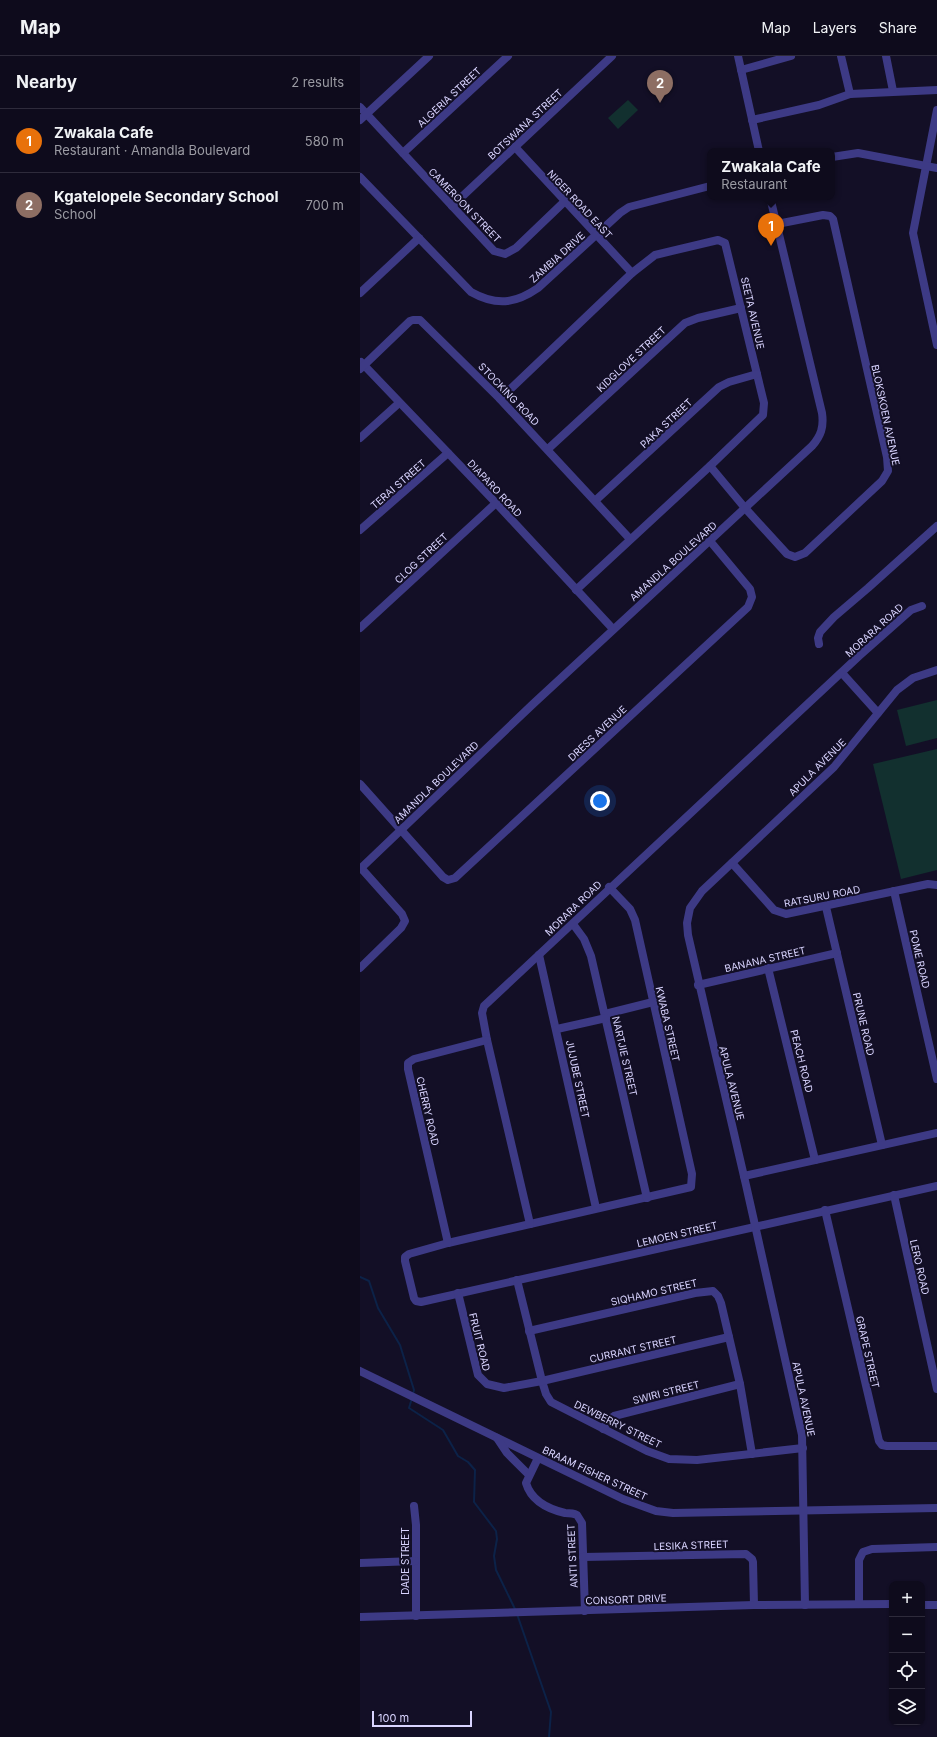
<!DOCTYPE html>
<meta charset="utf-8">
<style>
body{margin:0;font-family:Inter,sans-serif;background:#171425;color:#f1f3f6}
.controls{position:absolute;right:12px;bottom:12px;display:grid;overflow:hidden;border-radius:8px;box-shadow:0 1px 3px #0004}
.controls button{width:36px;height:36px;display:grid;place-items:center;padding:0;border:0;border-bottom:1px solid #2e2b3b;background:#0e0b1c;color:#f1f3f6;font:20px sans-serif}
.scale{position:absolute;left:12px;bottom:10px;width:100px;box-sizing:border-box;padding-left:4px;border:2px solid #d9d4ff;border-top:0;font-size:11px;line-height:14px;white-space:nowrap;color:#d9d4ff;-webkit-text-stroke:3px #130f26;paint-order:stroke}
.you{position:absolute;left:240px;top:745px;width:14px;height:14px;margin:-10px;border:3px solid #fff;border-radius:50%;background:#1a73e8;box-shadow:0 0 0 6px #1a73e833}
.badge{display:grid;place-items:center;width:26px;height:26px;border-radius:50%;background:#00e5ff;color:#fff;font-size:13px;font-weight:700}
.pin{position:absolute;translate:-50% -33px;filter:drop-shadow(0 1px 2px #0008)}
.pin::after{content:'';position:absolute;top:21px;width:14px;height:12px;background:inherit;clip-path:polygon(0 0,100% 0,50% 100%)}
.popup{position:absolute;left:347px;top:92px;width:128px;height:52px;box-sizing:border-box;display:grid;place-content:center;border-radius:8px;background:#0e0b1c;filter:drop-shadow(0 1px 3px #0005);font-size:13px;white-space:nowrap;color:#9b9ba3}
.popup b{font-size:15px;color:#f1f3f6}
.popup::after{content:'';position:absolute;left:50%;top:100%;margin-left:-8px;border:8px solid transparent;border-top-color:#0e0b1c}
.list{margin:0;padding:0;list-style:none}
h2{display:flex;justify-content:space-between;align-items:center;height:52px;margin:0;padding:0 16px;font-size:17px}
h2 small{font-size:13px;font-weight:400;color:#9b9ba3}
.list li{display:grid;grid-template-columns:26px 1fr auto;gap:12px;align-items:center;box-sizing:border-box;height:64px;padding:0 16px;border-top:1px solid #2e2b3b}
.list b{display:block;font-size:15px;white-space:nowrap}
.list p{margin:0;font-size:13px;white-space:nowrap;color:#9b9ba3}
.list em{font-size:13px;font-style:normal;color:#9b9ba3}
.icon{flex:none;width:22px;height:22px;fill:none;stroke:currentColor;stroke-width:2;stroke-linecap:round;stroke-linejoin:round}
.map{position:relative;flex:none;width:577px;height:1681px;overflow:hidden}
header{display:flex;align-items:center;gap:24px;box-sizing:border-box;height:56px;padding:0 20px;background:#0e0b1c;border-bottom:1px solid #2e2b3b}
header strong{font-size:19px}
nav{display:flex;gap:22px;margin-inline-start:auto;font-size:14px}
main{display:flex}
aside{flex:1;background:#0e0b1c}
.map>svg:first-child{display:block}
.green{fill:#12302f}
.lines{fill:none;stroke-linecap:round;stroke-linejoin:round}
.stream{stroke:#0c2248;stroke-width:2}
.minor{stroke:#3d3a85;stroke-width:8}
.labels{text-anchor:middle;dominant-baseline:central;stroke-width:4;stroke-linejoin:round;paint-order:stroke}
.street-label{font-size:10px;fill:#d9d4ff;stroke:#130f26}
</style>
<header>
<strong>Map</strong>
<nav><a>Map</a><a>Layers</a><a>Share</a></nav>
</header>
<main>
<aside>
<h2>Nearby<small>2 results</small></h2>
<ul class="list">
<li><span class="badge" style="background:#e8710a">1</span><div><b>Zwakala Cafe</b><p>Restaurant · Amandla Boulevard</p></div><em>580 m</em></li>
<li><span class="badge" style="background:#8d6e63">2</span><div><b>Kgatelopele Secondary School</b><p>School</p></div><em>700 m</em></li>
</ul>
</aside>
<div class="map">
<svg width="577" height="1681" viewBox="0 0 577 1681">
<rect width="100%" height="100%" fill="#130f26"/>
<!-- green -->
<g class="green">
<polygon points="268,44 278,54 258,73 248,62"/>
<polygon points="577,644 577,682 546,690 537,654"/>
<polygon points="577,693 577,814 541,823 513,708"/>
</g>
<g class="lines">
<!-- stream -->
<g class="stream">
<polyline points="0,1221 9,1225 18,1252 40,1289 54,1334 53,1338"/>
<polyline points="52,1342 49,1352 83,1374 98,1400 108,1406 115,1414 114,1446 136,1475 137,1483 134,1500 136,1514 155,1553"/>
<polyline points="157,1558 191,1656 189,1681"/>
</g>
<!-- minor -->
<g class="minor">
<polyline points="378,0 399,95"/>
<polyline points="481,0 490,38"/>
<polyline points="526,0 533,35"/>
<polyline points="381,14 431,0"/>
<polyline points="0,51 134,195 145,198 156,192 204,146"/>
<polyline points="577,54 553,177 577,289"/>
<polyline points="0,64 69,0"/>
<polyline points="392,64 459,49 490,38 577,34"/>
<polyline points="155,91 272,217"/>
<polyline points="43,97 148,0"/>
<polyline points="472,101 498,97 577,112"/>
<path d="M0,121L111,236C136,250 155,248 178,232L260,157L269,151L350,130"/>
<polyline points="92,150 252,0"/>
<polyline points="0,237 59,182"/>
<polyline points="1,306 136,447 253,573"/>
<polyline points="0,313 50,265 53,264 60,264 140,343 270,483"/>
<polyline points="140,343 272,217 295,199 358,184 365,187 404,347 403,359 350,410 216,534"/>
<polyline points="0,382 39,347"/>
<polyline points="188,393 325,267 338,262 381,252"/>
<polyline points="350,410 385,452 427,498 435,501 445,497 522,425 528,415 527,401 473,163 470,160 463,159 417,168"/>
<polyline points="236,444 359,331 369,326 397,318"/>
<polyline points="0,474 88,397"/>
<polyline points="0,572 136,447"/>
<polyline points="459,588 458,582 460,576 474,561 508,532 577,470"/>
<polyline points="482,617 518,657"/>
<polyline points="0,728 83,821 88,824 95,822 388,551 392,541 390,533 350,485"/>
<polyline points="372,807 414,854 426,858 568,828 577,829"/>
<path d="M0,813L173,648L452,390C461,380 464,371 462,357L410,141"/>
<polyline points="249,831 270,853 275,864 332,1118 331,1131 88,1187 49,1198 45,1201 45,1205 54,1242 56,1245 61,1246 577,1130"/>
<polyline points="534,835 577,1023"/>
<polyline points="466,851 522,1089"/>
<polyline points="213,868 224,883 231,900 287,1142"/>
<polyline points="179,899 236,1152"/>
<polyline points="0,912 41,872 45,865 42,858 1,812"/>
<polyline points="408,912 455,1104"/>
<polyline points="338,929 477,897"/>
<polyline points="245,958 293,946"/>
<polyline points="197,973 246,962"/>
<polyline points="384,1120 577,1077"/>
<polyline points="534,1139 577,1333"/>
<polyline points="465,1154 519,1385 522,1389 527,1390 577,1390"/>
<polyline points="170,1168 127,984 122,957 124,950 499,600 551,554 562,550"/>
<polyline points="88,1187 48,1013 48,1007 54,1003 127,984"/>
<polyline points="157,1224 182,1325 186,1338 191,1346 287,1395 309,1403 337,1404 443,1392"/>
<polyline points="98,1237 118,1319 127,1328 144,1332 182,1325 369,1281"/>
<polyline points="169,1275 335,1237 353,1235 358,1240 361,1247 380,1328 392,1398"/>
<polyline points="0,1315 263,1443 296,1455 313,1457 577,1452"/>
<polyline points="243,1373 248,1364 254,1360 380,1328"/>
<polyline points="137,1382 147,1397 169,1419"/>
<path d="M178,1402L166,1427C171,1444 188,1453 205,1457C209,1457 213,1457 217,1459L222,1467L225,1555"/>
<polyline points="54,1450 56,1469 56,1560"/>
<polyline points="223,1501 386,1498 392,1503 393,1506 394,1549"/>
<polyline points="0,1507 55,1505"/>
<polyline points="499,1548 499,1504 503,1496 512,1493 577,1491"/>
<polyline points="445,1549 442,1379 386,1129 328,879 327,867 330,852 342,835 474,711 537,634 553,622 577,614"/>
<polyline points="562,1549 577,1549"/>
<polyline points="0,1561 394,1549 532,1548"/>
</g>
</g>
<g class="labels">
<!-- street labels -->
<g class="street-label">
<text transform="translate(89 41) rotate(-43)">ALGERIA STREET</text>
<text transform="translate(165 68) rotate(-43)">BOTSWANA STREET</text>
<text transform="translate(220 148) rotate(47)">NIGER ROAD EAST</text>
<text transform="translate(105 149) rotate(46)">CAMEROON STREET</text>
<text transform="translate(197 201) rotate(-42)">ZAMBIA DRIVE</text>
<text transform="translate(393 257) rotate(77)">SEETA AVENUE</text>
<text transform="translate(271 303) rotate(-43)">KIDGLOVE STREET</text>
<text transform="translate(149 338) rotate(46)">STOCKING ROAD</text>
<text transform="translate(526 359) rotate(78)">BLOKSKOEN AVENUE</text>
<text transform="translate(306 367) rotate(-43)">PAKA STREET</text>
<text transform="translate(38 428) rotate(-41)">TERAI STREET</text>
<text transform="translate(135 432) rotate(47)">DIAPARO ROAD</text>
<text transform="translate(61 502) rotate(-43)">CLOG STREET</text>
<text transform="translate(313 505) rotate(-42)">AMANDLA BOULEVARD</text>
<text transform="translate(514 574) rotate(-42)">MORARA ROAD</text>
<text transform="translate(237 677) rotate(-43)">DRESS AVENUE</text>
<text transform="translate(457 711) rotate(-45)">APULA AVENUE</text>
<text transform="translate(76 726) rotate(-44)">AMANDLA BOULEVARD</text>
<text transform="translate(462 840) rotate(-11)">RATSURU ROAD</text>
<text transform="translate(213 852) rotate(-44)">MORARA ROAD</text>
<text transform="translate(405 903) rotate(-13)">BANANA STREET</text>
<text transform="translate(560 903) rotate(77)">POME ROAD</text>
<text transform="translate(308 968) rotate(77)">KWABA STREET</text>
<text transform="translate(504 968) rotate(77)">PRUNE ROAD</text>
<text transform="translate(265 1000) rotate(77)">NARTJIE STREET</text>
<text transform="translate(442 1005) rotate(76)">PEACH ROAD</text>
<text transform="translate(218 1023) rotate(78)">JUJUBE STREET</text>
<text transform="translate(372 1027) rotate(76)">APULA AVENUE</text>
<text transform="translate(68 1055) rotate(77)">CHERRY ROAD</text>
<text transform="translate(317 1178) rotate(-13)">LEMOEN STREET</text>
<text transform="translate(560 1211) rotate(77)">LERO ROAD</text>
<text transform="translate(294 1236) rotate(-13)">SIQHAMO STREET</text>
<text transform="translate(120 1286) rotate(76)">FRUIT ROAD</text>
<text transform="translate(273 1293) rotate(-13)">CURRANT STREET</text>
<text transform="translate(508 1296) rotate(77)">GRAPE STREET</text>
<text transform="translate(306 1336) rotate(-14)">SWIRI STREET</text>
<text transform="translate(444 1343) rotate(78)">APULA AVENUE</text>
<text transform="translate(258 1368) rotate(26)">DEWBERRY STREET</text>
<text transform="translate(235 1417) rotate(25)">BRAAM FISHER STREET</text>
<text transform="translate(331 1489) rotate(-2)">LESIKA STREET</text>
<text transform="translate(212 1500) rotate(-93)">ANTI STREET</text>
<text transform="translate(45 1505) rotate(-90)">DADE STREET</text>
<text transform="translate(266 1543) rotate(-2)">CONSORT DRIVE</text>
</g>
</g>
</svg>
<div class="controls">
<button>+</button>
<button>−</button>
<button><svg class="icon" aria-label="locate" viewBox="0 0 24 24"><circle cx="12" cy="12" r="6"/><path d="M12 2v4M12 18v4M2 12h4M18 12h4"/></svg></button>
<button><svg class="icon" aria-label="layers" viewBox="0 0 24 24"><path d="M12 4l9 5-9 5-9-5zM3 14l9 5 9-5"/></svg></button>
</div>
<div class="scale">100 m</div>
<div class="you"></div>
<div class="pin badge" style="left:411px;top:190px;background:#e8710a">1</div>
<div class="popup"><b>Zwakala Cafe</b>Restaurant</div>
<div class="pin badge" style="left:300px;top:47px;background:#8d6e63">2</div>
</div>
</main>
